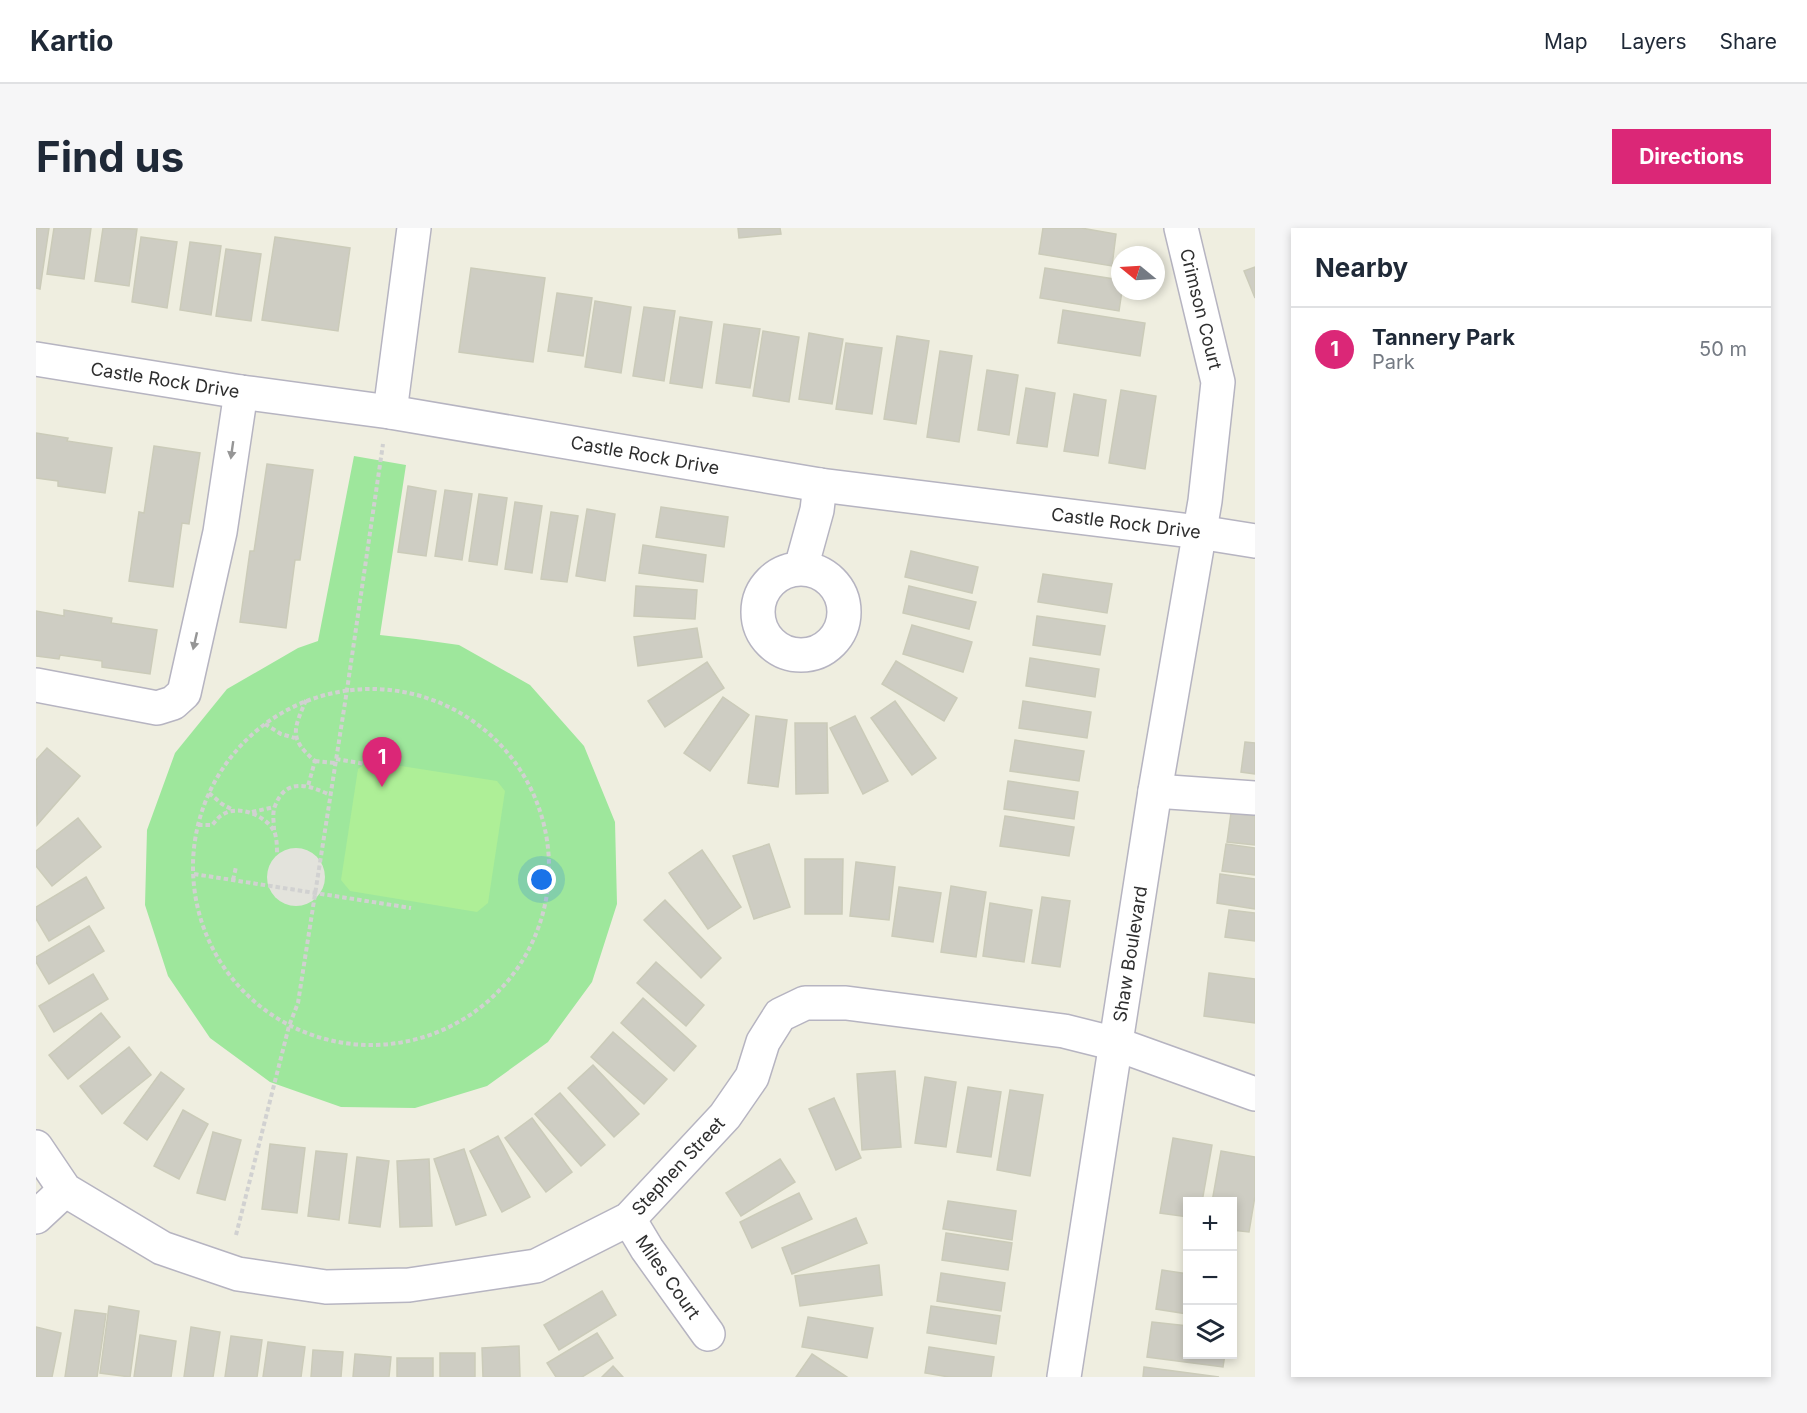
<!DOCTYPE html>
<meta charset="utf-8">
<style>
body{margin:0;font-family:Inter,sans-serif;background:#f6f6f7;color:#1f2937}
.controls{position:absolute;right:18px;bottom:18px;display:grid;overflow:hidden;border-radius:0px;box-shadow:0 3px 9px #0003}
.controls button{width:54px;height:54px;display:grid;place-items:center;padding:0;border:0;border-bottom:2px solid #e0e1e3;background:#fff;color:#1f2937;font:30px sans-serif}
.compass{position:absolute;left:1075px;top:18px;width:54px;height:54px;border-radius:50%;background:#fff;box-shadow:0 3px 9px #0003;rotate:288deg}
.you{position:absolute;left:506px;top:652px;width:21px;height:21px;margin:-15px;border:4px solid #fff;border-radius:50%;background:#1a73e8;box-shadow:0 0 0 9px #1a73e833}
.badge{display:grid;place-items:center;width:39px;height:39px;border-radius:50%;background:#db2777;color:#fff;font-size:20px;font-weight:700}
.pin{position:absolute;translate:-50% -50px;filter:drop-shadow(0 2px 3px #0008)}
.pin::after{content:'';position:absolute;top:32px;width:21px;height:18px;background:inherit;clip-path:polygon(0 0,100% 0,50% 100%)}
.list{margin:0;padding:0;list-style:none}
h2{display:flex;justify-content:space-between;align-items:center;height:78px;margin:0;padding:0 24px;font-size:26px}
h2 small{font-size:20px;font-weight:400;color:#747a83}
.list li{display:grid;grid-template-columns:39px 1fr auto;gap:18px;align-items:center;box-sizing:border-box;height:84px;padding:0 24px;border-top:2px solid #e0e1e3}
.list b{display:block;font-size:22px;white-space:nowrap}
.list p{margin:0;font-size:20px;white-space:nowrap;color:#747a83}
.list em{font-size:20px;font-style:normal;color:#747a83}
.icon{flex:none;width:33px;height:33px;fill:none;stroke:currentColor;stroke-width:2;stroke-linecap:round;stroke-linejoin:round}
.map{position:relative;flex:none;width:1219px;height:1149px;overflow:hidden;border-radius:0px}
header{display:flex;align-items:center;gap:36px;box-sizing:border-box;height:84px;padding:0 30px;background:#fff;border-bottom:2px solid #e0e1e3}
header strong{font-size:28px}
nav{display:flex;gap:33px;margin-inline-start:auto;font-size:21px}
.intro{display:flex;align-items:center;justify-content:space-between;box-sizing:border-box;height:144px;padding:0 36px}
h1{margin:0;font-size:42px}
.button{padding:15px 27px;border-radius:0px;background:#db2777;color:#fff;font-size:21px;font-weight:700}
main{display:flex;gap:36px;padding:0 36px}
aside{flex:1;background:#fff;border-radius:0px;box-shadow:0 3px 9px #0003}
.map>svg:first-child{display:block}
.green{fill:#9ee79c}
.pitch{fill:#aeef97}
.plaza{fill:#e3e3dc}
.building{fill:#cecdc3;stroke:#cbcbb9;stroke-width:1.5}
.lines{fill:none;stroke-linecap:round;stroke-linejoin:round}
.minor-casing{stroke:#b6b4c1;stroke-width:36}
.path{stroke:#d1d1d1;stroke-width:4;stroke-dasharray:4.5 3;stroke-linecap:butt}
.minor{stroke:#fff;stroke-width:33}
.oneway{fill:#969696}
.labels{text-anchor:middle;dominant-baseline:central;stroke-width:4.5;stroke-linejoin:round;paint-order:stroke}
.street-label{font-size:18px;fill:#2e2e2e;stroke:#fff}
</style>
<header>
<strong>Kartio</strong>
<nav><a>Map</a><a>Layers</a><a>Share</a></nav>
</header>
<div class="intro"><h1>Find us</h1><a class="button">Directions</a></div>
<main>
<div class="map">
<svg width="1219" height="1149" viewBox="0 0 1219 1149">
<rect width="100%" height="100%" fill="#efeee0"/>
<!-- green -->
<polygon class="green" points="318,228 370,237 344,407 380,411 423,417 494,457 548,518 579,594 581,676 556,754 512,814 451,858 379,880 305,879 234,854 174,810 132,748 109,677 111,602 139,525 191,461 262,420 282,413"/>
<!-- pitch -->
<polygon class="pitch" points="333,533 461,553 469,563 452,675 441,684 314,663 305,652 322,541"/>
<!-- plaza -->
<circle class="plaza" cx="260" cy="649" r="29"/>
<!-- building -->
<g class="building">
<polygon points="0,0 13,0 4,61 0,60"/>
<polygon points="18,0 55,0 48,51 11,46"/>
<polygon points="67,0 101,1 93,58 59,53"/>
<polygon points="702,0 744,0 745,6 703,10"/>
<polygon points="1007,0 1045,0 1080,6 1076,38 1003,26"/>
<polygon points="105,9 141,14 131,80 96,74"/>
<polygon points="239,9 314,20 302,103 226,92"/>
<polygon points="154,14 185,18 175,87 144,82"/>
<polygon points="190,21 225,26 215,93 180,88"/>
<polygon points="1219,39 1219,70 1208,43"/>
<polygon points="435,40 509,50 497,134 423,124"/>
<polygon points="1009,40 1084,52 1084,63 1086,63 1083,83 1004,70"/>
<polygon points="521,65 556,70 547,128 512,123"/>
<polygon points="559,73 595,79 585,145 549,139"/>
<polygon points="608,79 639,83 628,153 597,148"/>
<polygon points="1027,82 1109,95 1104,128 1022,115"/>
<polygon points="644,89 676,94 666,160 634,155"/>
<polygon points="688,96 724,101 714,160 680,155"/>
<polygon points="727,103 763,109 753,174 717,168"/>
<polygon points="773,105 807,111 796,176 763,171"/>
<polygon points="861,108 893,113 880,196 848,191"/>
<polygon points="810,115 846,120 836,186 800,181"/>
<polygon points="904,123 936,128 923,214 891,209"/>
<polygon points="951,142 982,147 973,207 942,202"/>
<polygon points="990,160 1019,165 1011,219 981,215"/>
<polygon points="1085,162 1120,168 1109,241 1073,235"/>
<polygon points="1038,166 1070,172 1062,228 1028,223"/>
<polygon points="0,205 32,210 31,213 76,220 69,265 22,258 22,253 0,250"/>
<polygon points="118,218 164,225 153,296 146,295 137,359 93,353 103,284 108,285"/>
<polygon points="231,236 277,242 264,332 259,332 250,400 204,394 214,323 218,323"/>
<polygon points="372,258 400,263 390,328 362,324"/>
<polygon points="409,262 436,266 426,332 399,328"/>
<polygon points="443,266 471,270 461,337 433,333"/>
<polygon points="479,274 506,278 496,345 469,341"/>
<polygon points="625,279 692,289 688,319 620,309"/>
<polygon points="551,281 579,286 569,353 540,348"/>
<polygon points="515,284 542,288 531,354 505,351"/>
<polygon points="607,317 670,327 667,354 603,345"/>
<polygon points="875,323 942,339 936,365 869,349"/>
<polygon points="1007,346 1076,356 1071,385 1002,374"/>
<polygon points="600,358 661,362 659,391 598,388"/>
<polygon points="873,358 940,374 933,401 867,385"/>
<polygon points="28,382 76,390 75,395 121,402 114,446 66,439 66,433 24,427 23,431 0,428 0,383 28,388"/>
<polygon points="1001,388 1069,398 1064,427 997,417"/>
<polygon points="876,397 936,414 927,444 867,426"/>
<polygon points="661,400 666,429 602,438 598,409"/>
<polygon points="994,430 1063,441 1059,469 990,458"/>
<polygon points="860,433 921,470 908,493 846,456"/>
<polygon points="671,434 688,460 629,499 612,473"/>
<polygon points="687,469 713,487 674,543 648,525"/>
<polygon points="859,473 900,530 876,547 835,490"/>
<polygon points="987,473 1055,484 1051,510 983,500"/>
<polygon points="720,488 751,492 742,559 712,555"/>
<polygon points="819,488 852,553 827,566 794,500"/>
<polygon points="759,495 791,495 792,565 760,566"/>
<polygon points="979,512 1048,523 1043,553 974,543"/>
<polygon points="1209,514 1219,515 1219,546 1205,544"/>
<polygon points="11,520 44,548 1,597 0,532"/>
<polygon points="972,553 1042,564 1038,591 968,581"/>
<polygon points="1195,585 1219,588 1219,617 1191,614"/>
<polygon points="969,588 1038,599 1033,628 964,618"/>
<polygon points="42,590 65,619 16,658 0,638 0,623"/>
<polygon points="733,616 754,679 718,691 697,628"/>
<polygon points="1190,616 1219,620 1219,647 1186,643"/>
<polygon points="666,622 705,679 672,701 633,645"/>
<polygon points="769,631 807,631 806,686 769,686"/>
<polygon points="820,634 859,639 853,692 814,688"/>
<polygon points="1184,646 1219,651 1219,681 1181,675"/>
<polygon points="50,649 68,680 13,713 0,691 0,679"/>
<polygon points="915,658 950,664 940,729 905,724"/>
<polygon points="863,659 905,665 897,714 856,708"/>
<polygon points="1006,669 1034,673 1024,739 996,735"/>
<polygon points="629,672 685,730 665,750 608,692"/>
<polygon points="954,675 996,682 988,734 947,728"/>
<polygon points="1193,682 1219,685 1219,713 1189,709"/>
<polygon points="53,698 68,723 13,756 0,734 0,729"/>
<polygon points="620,734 668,777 650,798 601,755"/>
<polygon points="1173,745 1219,751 1219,795 1168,788"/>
<polygon points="57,746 72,771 18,804 3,778"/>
<polygon points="607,770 660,818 638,843 585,795"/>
<polygon points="65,785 84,809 32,851 13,827"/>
<polygon points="577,804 631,851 608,876 555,829"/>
<polygon points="93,819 115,847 66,886 44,858"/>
<polygon points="557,837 603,886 578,909 532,860"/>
<polygon points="859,843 865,919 826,922 821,846"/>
<polygon points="125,844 148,861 111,912 88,895"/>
<polygon points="889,849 920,854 910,919 879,915"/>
<polygon points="932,859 965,864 955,929 921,924"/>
<polygon points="974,862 1007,867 994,948 961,942"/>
<polygon points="524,865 569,917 545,938 499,886"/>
<polygon points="798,870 825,930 800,942 773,881"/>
<polygon points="147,882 172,896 143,951 118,938"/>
<polygon points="496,890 536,944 510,964 469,910"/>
<polygon points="177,904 205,912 189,972 161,965"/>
<polygon points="462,908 494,969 466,984 434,923"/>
<polygon points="1137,910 1176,917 1166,974 1152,974 1152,989 1124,985"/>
<polygon points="234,916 269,920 261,985 226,981"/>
<polygon points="428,921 450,987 420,997 398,931"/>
<polygon points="280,923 311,926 303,992 272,988"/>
<polygon points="1185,923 1219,929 1219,968 1213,1004 1196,1002 1196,974 1176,974"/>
<polygon points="321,929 353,933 344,999 313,995"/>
<polygon points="393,931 396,998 364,999 361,933"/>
<polygon points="744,931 759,954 705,988 690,965"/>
<polygon points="763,965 776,991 716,1020 704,994"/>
<polygon points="912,973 980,983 976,1012 907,1001"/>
<polygon points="820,990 831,1015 756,1046 746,1020"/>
<polygon points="910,1005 976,1015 972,1042 906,1032"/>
<polygon points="843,1037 846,1067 764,1078 759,1048"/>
<polygon points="1126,1042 1152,1046 1152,1086 1120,1081"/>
<polygon points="905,1045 969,1055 965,1083 901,1073"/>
<polygon points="566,1063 580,1087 523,1122 508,1097"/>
<polygon points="73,1078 103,1083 94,1149 64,1145"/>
<polygon points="895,1078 964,1088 960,1116 891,1105"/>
<polygon points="39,1082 70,1086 61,1149 29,1149"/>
<polygon points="772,1089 837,1100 831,1130 766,1119"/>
<polygon points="1116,1094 1152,1098 1152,1126 1189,1126 1187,1139 1111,1129"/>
<polygon points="0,1099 25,1105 16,1149 0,1149"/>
<polygon points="155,1099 184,1104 177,1149 148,1149"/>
<polygon points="561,1105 577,1130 546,1149 520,1149 511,1135"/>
<polygon points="104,1107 140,1113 135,1149 98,1149"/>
<polygon points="195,1108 226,1112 221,1149 189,1149"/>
<polygon points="232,1114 269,1119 265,1149 227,1149"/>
<polygon points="483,1118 484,1149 447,1149 446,1120"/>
<polygon points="893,1119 958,1129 955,1149 913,1149 889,1145"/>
<polygon points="277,1122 307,1124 305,1149 275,1149"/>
<rect x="404" y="1125" width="35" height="24"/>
<polygon points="319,1126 355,1129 353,1149 317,1149"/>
<polygon points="776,1126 811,1149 760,1149"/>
<rect x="361" y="1130" width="36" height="19"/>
<polygon points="577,1138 587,1149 566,1149"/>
<polygon points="1108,1139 1183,1149 1107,1149"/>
</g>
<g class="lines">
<!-- minor casing -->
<g class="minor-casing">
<g id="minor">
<polyline points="0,131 205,164 354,184 784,257 1163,304 1219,313"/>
<polyline points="354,184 378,0"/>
<polyline points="765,340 781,282 784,257"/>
<circle cx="765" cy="384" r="43"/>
<polyline points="0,457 121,480 137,475 148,465 184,304 205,164"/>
<polyline points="1119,563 1219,570"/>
<polyline points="0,919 29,962 126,1020 202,1046 290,1059 373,1057 500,1038 593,991 689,888 716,849 727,814 744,787 769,775 810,775 1028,803 1080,816 1219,866"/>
<polyline points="0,989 29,962"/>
<polyline points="593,991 611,1021 672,1106"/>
<polyline points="1028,1149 1119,563 1169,273 1182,154 1145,0"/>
</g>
</g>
<!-- path -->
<g class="path">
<circle cx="335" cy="639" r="178"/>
<path d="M270,472C258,501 252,510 279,533L272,558"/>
<polyline points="229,496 245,506 259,510"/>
<polyline points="300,531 329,536"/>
<polyline points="279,533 299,535"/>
<polyline points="173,565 186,576 197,582"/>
<polyline points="216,584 238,579"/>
<path d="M162,597H176C179,594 182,589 186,587C202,576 229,587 238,603C241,609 241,620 241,627"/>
<path d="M238,602C238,595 236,585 239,578C250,549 273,557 294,567"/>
<polyline points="158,646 375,680"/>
<polyline points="197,652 200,639"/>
<polyline points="200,1007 253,798 262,775 311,462 347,216"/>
</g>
<!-- minor -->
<use href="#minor" class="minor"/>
</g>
<!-- one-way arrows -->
<defs><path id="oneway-solid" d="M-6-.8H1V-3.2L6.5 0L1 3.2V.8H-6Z" transform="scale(1.5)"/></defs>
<g class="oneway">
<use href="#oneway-solid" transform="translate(196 222) rotate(98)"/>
<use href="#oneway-solid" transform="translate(159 413) rotate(103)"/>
</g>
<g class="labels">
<!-- street labels -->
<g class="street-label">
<text transform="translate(1165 81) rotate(76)">Crimson Court</text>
<text transform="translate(129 152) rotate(9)">Castle Rock Drive</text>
<text transform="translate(609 227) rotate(10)">Castle Rock Drive</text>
<text transform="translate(1090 295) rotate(7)">Castle Rock Drive</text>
<text transform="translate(1094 726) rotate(-81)">Shaw Boulevard</text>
<text transform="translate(642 938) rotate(-47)">Stephen Street</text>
<text transform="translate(632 1049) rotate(55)">Miles Court</text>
</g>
</g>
</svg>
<div class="controls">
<button>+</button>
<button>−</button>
<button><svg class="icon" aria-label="layers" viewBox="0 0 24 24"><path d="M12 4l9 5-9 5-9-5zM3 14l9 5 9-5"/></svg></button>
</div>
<svg class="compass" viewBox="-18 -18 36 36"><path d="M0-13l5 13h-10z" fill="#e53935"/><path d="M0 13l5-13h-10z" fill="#747a83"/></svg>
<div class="you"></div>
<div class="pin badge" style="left:346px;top:559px">1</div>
</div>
<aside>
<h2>Nearby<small></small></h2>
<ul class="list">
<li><span class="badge">1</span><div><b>Tannery Park</b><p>Park</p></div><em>50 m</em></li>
</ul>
</aside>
</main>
